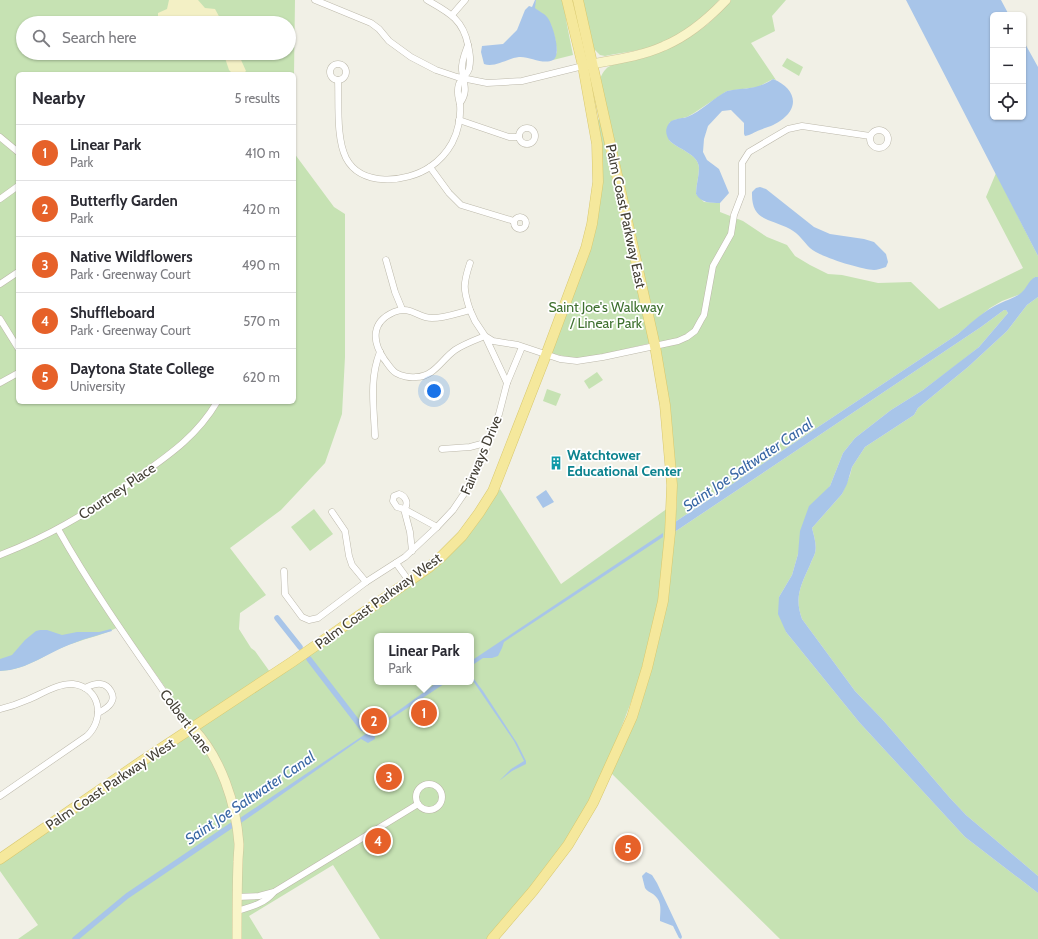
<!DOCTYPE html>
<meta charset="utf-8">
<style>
body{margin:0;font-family:Cabin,sans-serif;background:#f2f2f3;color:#2b2b33}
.controls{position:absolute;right:12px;top:12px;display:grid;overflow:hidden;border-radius:6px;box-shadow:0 1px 3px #0004}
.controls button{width:36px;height:36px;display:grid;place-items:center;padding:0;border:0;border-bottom:1px solid #e1e1e2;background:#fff;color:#2b2b33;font:20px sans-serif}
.you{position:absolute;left:434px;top:391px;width:14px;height:14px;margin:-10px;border:3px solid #fff;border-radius:50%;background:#1a73e8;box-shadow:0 0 0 6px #1a73e833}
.badge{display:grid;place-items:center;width:26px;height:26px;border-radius:50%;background:#e66129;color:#fff;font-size:13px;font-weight:700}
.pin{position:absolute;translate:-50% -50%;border:2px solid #fff;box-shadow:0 1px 4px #0006}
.popup{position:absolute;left:374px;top:633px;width:100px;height:52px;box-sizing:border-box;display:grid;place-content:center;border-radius:6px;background:#fff;filter:drop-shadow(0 1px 3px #0005);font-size:13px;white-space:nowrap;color:#7c7c81}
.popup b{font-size:15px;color:#2b2b33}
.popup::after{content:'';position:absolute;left:50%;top:100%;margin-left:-8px;border:8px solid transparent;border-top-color:#fff}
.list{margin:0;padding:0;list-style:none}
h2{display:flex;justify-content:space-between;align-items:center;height:52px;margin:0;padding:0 16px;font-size:17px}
h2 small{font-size:13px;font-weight:400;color:#7c7c81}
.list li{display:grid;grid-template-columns:26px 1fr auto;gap:12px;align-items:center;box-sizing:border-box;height:56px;padding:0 16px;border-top:1px solid #e1e1e2}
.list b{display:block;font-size:15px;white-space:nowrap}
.list p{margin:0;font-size:13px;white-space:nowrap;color:#7c7c81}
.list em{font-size:13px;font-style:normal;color:#7c7c81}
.icon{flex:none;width:22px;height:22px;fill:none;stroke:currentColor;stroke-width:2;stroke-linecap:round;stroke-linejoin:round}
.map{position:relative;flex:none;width:1038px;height:939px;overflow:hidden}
.search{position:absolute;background:#fff;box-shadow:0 1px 3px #0004;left:16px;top:16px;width:280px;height:44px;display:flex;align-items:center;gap:10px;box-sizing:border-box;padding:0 14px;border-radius:22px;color:#7c7c81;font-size:15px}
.panel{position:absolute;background:#fff;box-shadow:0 1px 3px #0004;left:16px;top:72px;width:280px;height:332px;border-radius:6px}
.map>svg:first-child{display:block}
.green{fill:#c6e2b3;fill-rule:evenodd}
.sand{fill:#f3f0c5}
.water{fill:#a8c5e9}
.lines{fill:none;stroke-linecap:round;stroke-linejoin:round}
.canal{stroke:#a8c5e9;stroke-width:5.5}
.street-casing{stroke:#bcb8aa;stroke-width:7}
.secondary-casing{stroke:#cdc79a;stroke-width:10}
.primary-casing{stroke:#d8c86e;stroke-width:11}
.street{stroke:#fff;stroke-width:6}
.secondary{stroke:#f9f5c9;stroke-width:9}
.primary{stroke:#f5e89c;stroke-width:10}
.labels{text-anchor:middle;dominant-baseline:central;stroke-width:3.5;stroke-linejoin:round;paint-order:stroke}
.street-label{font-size:14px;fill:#444036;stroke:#fff}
.park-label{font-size:14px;fill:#3e702f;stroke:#fff}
.culture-label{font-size:14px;font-weight:bold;fill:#0d838f;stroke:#fff;text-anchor:start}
.water-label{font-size:15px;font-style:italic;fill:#3a68a5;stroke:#fff}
</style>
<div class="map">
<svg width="1038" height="939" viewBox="0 0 1038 939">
<rect width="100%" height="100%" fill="#f1f0e6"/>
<!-- green -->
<g class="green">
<path d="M0,0H295L294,74H18V402H294V153L334,207L345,214V357L342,414L325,463L281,510L230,548L266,595L240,613L239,629L251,648L255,651L270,672L192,725L121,625C106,635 90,637 74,643C48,651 29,670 0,671ZM23,23H289V53H23Z"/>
<polygon points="536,0 563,0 567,25 573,55 553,60 557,52 555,38 551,25 544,15 534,8"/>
<path d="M582,0H719C705,17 685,32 665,42C648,50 624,52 605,56L600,55L593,48Z"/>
<path d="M731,0H786L772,16L775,31L751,43L776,80L773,79L758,87L727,91L694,113L687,117L674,120L669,123V140C677,149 699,154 699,168C699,176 696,185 696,194L704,202L720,203V212L743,221L767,237L787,245L795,256L810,265L828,274L842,275L878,283L911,282L939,309L1023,268L986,197L996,173L1038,256V277H1035L1021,294L1002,301L990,308L958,334L675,522L677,501L674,465L600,79C607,61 617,65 632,60C658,51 687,42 708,24C716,17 724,8 731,0Z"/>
<polygon points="787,58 803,67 799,76 782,66"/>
<polygon points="600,119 651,343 591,357 577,359 550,353 596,220 597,120"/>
<path d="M1038,297V876L966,815L950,798L883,720L855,691L802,619C794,597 801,585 810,565C811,561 814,557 815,553C817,545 814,536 812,528L842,494L850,475L852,467L865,447L914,415L918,408L968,367L1007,331L1027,305Z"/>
<polygon points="1004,310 1006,310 1008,313 979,347 955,366 923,390 891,410 855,438 843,453 830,486 798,554 792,575 779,597 786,632 859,722 965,837 1038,893 1038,939 780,939 610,772 634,719 673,533 981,327"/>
<polygon points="597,372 603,380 589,389 584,381"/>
<polygon points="547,389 561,394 556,406 543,401"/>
<path d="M500,489L561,584L668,508C665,546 663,585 655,622C645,666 630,707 613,748C607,762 602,777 595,790C567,844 528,894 487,939H380L333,865L249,916L263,939H18L38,925L0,871V863L467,537L478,523ZM377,636H471V682H377Z"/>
<polygon points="314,509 333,534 310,551 291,527"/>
</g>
<!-- sand -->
<g class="sand">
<polygon points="169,0 198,0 205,8 215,9 221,20 227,23 159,23 158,19 158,13 167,9"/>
<polygon points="212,53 238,53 246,71 243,74 233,74 229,70 225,58 214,55"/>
</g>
<!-- water -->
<g class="water">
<path d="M535,0H536L535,8C538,11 544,13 547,17C553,24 562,55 553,60C543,65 529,56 519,57C508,58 495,68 484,64L481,52L482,46L503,44L517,30L525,10L529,6L532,7Z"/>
<polygon points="906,0 1001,0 1009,15 993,15 993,117 1023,117 1023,40 1038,67 1038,256"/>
<path d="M773,79C795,88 801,107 780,121C773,126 767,127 760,130C754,132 751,135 745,136L744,134V123L731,110L722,111L708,126L704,139L703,152L707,160L719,169L729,193L720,203C711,203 701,203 696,194C696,185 699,176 699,168C699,154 677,149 669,140C666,135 665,130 668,125C671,118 681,119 687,117C702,111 713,98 727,91C746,87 755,91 773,79Z"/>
<path d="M760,187L766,189L814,227L830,234L864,239L874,242L886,254L888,262L886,267C882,268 877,270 874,270C860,269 820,257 810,248C803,241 799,234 790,229C770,218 751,222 752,192L756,188Z"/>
<path d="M1035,277H1038V297L1027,305L1007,331L968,367L918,408L914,415L865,447L852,467L847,484L842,494L812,528C814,536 817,545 815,553C814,557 811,561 810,565C801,585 794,597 802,619L855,691L883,720L950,798L966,815L1038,876V893L965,837L859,722L786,632L778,614L779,597L792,575L798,554L800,531L809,506L830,486L843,453L855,438L891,410L923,390L979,347L1008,313L1006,310H1004L981,327L673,533L675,522L958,334C969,325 980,314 993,307C1001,302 1013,299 1021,293C1027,288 1028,281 1035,277Z"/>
<polygon points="546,490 554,502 543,508 536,497"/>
<polygon points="663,533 663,537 504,642 502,648 498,656 492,658 483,658 471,666 471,661"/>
<path d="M111,629L112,631C99,635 86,638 74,643C48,652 28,670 0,671V659L12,655L25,640L36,631L40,630H47L62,635L77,632H99Z"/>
<polygon points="471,675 483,691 517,743 526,761 526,764 512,771 499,781 511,769 524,761 514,741 471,678"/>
<polygon points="438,682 447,682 374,730 375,739 368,743 361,739 241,823 240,818 373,729"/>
<path d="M646,872L652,875L657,883L681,934L682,937L681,939L679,938L673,926L660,921C660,910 663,902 653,894C650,892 647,891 645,888L642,876Z"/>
</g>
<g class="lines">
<!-- canal -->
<g class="canal">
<polyline points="277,618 300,647"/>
<polyline points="309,659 362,728"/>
<polyline points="75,939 127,896 238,821"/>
</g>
<!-- street casing -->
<g class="street-casing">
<g id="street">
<polyline points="315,0 371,23 379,29 389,41 411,57 436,70 457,77 487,83 522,81 583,66"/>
<polyline points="452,15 465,0"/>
<circle cx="338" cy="72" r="8"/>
<path d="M338,80C339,103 336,138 346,158C361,187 406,183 430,167C439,161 447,152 452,143C458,132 461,117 460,105C459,98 456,93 459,84C461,79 467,75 469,69C471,60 470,54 468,45C463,19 448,12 427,0"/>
<path d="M460,103C469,91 463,82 462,70C461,62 465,53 468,45"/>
<polyline points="459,120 509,137 519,137"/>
<circle cx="527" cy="136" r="8"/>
<circle cx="879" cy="139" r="9"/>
<polyline points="0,137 18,152"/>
<polyline points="430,167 449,193 461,205 514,221"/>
<polyline points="0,199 18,186"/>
<circle cx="520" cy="223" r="6"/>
<polyline points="386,260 395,292 402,309"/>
<path d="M470,263C463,284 463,289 470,310"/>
<polyline points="0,284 18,272"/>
<polyline points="0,319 18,348"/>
<polyline points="0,383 18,373"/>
<path d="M507,383L485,336L475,321L470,310C458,313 445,318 432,318C417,318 411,305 394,312C371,322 372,341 384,359C388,364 391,370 396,373C401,376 410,378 416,377C434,377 442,359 455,350C464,344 475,340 485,336L493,341L518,345L560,359L577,361L603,357L678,341L687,337L695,331L701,320L704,315L713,266L731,234L734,215L742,194V163L749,152L788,129L802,126L870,136"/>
<path d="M375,436C374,408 369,379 380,352"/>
<polyline points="442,449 470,447 489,442"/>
<path d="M399,494C406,496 409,504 404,509L397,507L393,501L394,496Z"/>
<polyline points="332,512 345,531 349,556 352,565 366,582"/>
<path d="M58,529C95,595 140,657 183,719L193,728"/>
<polyline points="412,551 410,532 404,509 437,527"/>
<path d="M0,555C23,546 45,536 66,524C91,510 115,494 138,477C169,455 197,436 217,402"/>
<polyline points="396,563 409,581"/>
<polyline points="284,571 285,594 302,617 309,620 318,618 366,582 405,557 437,527 453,510 472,482 489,442 499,414 507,383 522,347"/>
<path d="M85,688C90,686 95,683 101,684C109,685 116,696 111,703C108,708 102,711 98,713"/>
<path d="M0,709C9,707 18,704 27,700C40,695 58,683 73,684C101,688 105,719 87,736L0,796"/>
<circle cx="429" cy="797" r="13"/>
<polyline points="237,897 259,896 274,892 418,804"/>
<path d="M237,911C250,907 264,904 273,893"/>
</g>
</g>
<!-- secondary casing -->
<g class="secondary-casing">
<g id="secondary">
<path d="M586,65C612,60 640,57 664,46C688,36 708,19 726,0"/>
<path d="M193,728C221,758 236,803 239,844C239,850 238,856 238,862C237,888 237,913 237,939"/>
</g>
</g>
<!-- primary casing -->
<g class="primary-casing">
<g id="primary">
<polyline points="0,859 142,761 292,662 428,568 441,557 462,536 479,513 493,491 546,355 586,248 592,224 598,182 597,144 583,66 567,0"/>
<polyline points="492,939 533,891 568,845 593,803 632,717 647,668 663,601 670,533 672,485 665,405 655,346 578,0"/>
</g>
</g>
<!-- street -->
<use href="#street" class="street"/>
<!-- secondary -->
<use href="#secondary" class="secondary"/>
<!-- primary -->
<use href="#primary" class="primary"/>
</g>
<!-- icons -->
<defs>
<g id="building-bare" transform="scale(1.08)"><path d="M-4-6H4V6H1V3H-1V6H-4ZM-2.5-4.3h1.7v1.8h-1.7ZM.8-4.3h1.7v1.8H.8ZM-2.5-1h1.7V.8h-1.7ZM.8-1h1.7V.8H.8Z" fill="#0f9aa8" stroke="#fff" stroke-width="2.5" paint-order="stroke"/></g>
</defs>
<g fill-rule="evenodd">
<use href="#building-bare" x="556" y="463"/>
</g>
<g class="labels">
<!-- street labels -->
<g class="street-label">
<text transform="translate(626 216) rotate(78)">Palm Coast Parkway East</text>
<text transform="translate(481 455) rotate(-67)">Fairways Drive</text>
<text transform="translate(117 491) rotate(-34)">Courtney Place</text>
<text transform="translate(378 601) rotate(-36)">Palm Coast Parkway West</text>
<text transform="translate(186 721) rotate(53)">Colbert Lane</text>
<text transform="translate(110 784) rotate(-34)">Palm Coast Parkway West</text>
</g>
<!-- park labels -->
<g class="park-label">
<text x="606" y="307">Saint Joe's Walkway<tspan x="606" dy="16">/ Linear Park</tspan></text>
</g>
<!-- culture labels -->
<g class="culture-label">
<text x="567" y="455">Watchtower<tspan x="567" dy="16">Educational Center</tspan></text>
</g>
<!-- water labels -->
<g class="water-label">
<text transform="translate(748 465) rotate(-34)">Saint Joe Saltwater Canal</text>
<text transform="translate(250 798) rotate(-34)">Saint Joe Saltwater Canal</text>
</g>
</g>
</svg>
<div class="controls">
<button>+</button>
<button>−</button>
<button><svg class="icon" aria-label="locate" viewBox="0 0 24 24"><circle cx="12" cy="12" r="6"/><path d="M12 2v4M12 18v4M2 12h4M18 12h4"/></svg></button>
</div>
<div class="you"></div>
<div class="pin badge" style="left:424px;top:713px">1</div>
<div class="popup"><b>Linear Park</b>Park</div>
<div class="pin badge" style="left:374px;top:721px">2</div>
<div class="pin badge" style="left:389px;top:777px">3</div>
<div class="pin badge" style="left:378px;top:841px">4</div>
<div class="pin badge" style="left:628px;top:848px">5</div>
<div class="search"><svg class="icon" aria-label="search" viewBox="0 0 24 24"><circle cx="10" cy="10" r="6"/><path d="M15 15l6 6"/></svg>Search here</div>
<section class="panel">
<h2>Nearby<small>5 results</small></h2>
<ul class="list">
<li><span class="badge">1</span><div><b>Linear Park</b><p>Park</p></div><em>410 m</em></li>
<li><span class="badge">2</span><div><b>Butterfly Garden</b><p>Park</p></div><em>420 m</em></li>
<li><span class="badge">3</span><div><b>Native Wildflowers</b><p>Park · Greenway Court</p></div><em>490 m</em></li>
<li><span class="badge">4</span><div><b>Shuffleboard</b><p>Park · Greenway Court</p></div><em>570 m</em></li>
<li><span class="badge">5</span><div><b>Daytona State College</b><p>University</p></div><em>620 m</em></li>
</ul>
</section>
</div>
